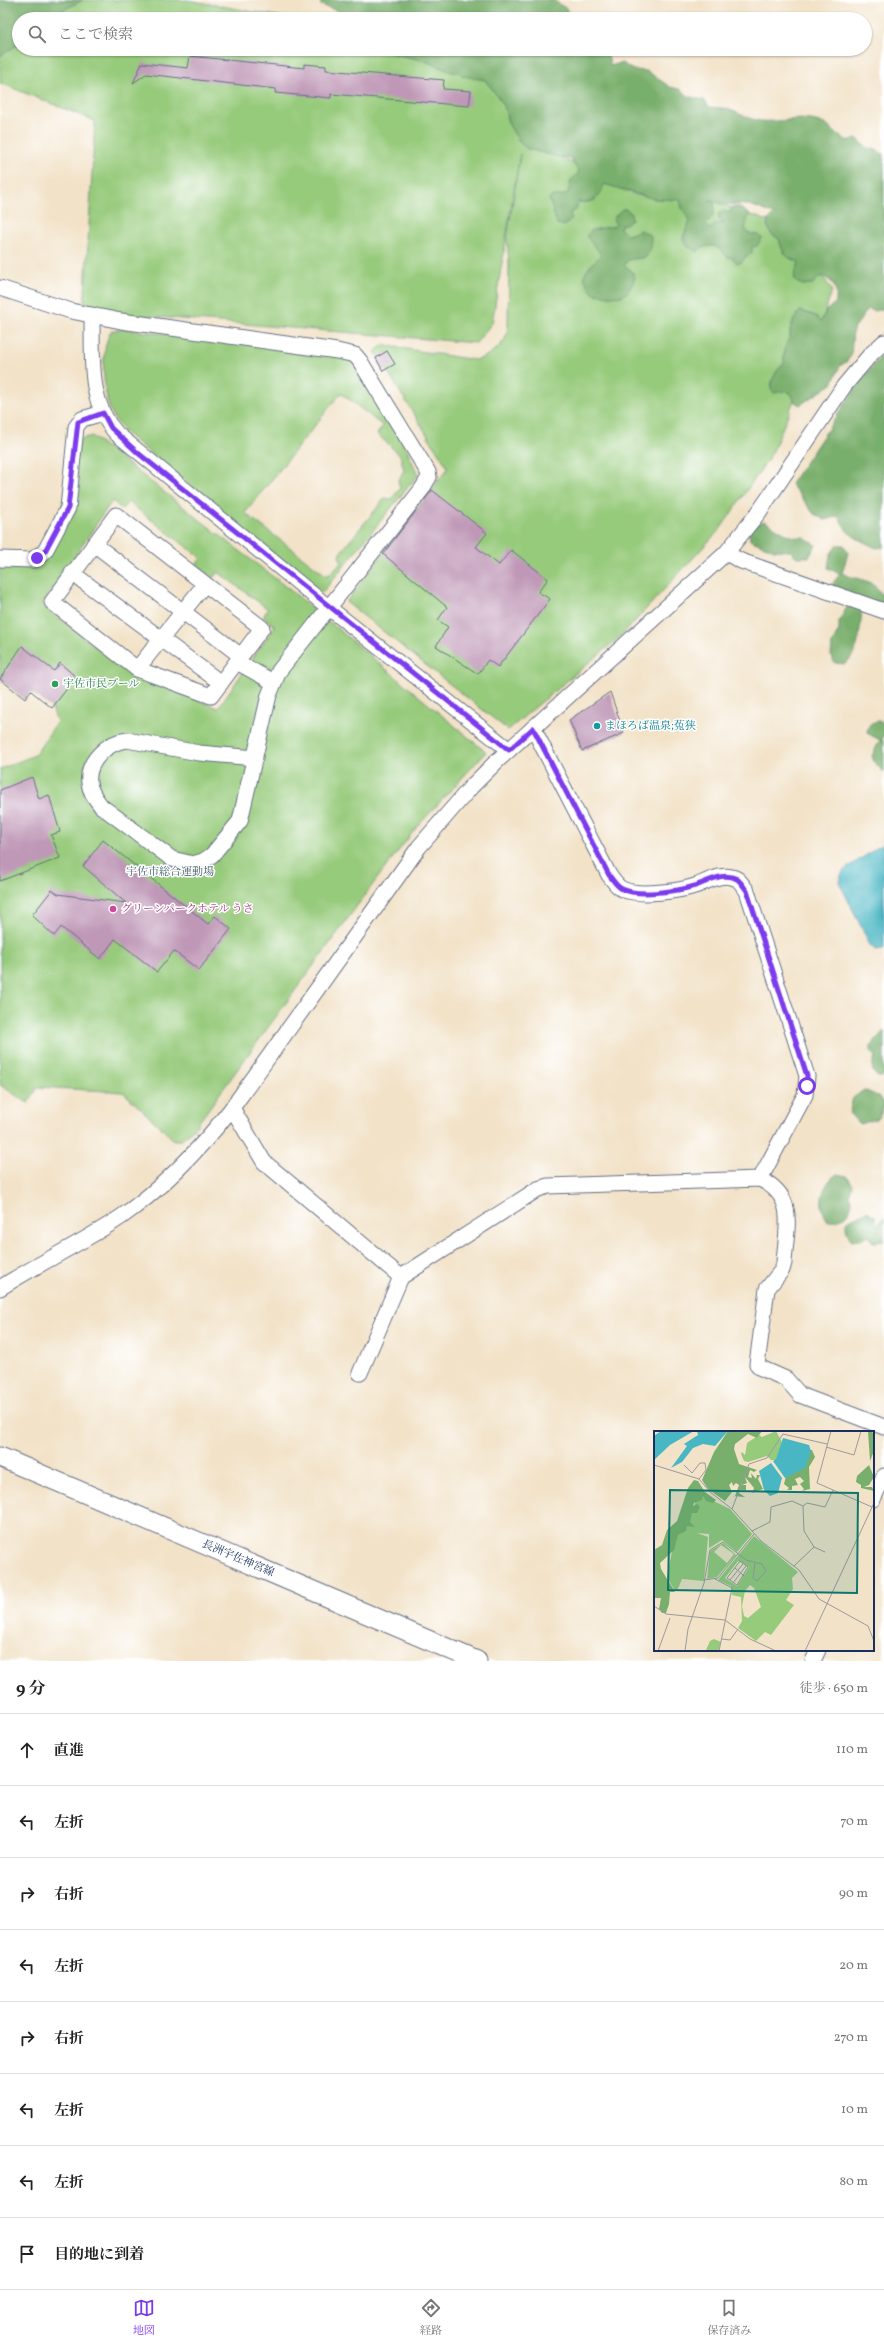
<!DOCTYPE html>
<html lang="ja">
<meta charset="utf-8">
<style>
body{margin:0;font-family:Vollkorn,"Noto Serif JP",serif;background:#f6f6f6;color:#222}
.stop{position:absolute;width:12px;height:12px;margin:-9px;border:3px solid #7c3aed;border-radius:50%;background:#fff}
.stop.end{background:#7c3aed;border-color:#fff;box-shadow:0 1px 4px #0008}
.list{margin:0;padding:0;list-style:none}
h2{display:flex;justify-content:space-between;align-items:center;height:52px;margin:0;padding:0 16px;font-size:17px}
h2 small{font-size:13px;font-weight:400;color:#767676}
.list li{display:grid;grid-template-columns:26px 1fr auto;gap:12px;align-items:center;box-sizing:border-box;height:72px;padding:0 16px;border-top:1px solid #e0e0e0}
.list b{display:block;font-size:15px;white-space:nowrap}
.list em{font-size:13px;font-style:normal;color:#767676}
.icon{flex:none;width:22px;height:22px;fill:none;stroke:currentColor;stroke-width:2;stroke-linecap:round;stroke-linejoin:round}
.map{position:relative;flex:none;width:884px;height:1661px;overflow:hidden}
.search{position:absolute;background:#fff;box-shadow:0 1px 3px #0004;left:12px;right:12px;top:12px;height:44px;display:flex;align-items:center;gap:10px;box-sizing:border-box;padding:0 14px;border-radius:22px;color:#767676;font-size:15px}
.sheet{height:628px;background:#fff}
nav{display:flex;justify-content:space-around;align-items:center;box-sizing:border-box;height:56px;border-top:1px solid #e0e0e0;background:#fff;font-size:11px;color:#767676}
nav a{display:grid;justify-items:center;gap:2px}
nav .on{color:#7c3aed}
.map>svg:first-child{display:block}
.green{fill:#97cb7c;stroke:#597d6d;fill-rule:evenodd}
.forest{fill:#79af6c;stroke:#4a6f65}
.water{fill:#48b6c3;stroke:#327290}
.building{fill:#bf98b7}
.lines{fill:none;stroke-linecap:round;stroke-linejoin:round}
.minor-casing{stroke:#666e83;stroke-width:17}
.major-casing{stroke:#666e83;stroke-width:21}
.minor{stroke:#fff;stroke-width:15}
.major{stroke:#fff;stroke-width:19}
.route{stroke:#7c3aed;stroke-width:5}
.leisure-dot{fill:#2e9e5b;stroke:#fff;stroke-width:1.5}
.culture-dot{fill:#0f9aa8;stroke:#fff;stroke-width:1.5}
.hotel-dot{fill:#d1479c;stroke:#fff;stroke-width:1.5}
.labels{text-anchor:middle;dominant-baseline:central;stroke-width:3;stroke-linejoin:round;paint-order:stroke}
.leisure-label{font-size:11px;fill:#27864d;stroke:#fff;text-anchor:start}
.culture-label{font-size:11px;fill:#0d838f;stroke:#fff;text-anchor:start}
.park-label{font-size:11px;fill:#405e67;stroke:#fff}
.hotel-label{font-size:11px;fill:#b23c85;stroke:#fff;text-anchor:start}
.street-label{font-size:11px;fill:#1b2f5e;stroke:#fff}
.inset-road{fill:none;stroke:#9c9a9d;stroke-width:1}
.view{fill:#0f766e;fill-opacity:0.15;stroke:#0f766e;stroke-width:2}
.inset-edge{fill:none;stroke:#1b2f5e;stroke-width:2}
</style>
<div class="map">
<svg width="884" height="1661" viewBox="0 0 884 1661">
<rect width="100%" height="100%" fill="#fff"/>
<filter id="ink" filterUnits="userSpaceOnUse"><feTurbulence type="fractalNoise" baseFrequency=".025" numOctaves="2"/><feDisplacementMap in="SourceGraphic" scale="8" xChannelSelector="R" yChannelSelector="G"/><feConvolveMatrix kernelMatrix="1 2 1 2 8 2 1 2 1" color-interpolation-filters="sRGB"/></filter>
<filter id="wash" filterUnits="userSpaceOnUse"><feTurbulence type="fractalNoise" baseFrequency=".012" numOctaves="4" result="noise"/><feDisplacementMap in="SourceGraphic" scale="16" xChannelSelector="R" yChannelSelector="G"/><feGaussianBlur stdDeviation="0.9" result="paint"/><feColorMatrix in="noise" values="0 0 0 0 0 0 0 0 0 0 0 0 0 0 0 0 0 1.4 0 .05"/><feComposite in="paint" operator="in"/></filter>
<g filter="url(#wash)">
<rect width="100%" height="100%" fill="#f2e2c7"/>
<!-- green -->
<g class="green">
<polygon points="59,0 188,0 294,19 33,19"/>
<polygon points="19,31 19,49 461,49 480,52 526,140 636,195 708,199 790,229 832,290 805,374 772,453 721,528 622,635 508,730 346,602 448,468 375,352 382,345 475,360 483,358 498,348 505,339 508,327 509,263 507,239 520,154 492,323 476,343 84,311 95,121 0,83 0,47"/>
<path d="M122,329L323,352L353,358L406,447L418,475L322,593L123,431C118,423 112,415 109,407C103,384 100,352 111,331ZM341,393L383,426L377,434L400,455L404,470L398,481L400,488L392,499L385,498L340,553L339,557L342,562L327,576L245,513Z"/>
<path d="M92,436L303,600L486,752L416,828L379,876L196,1126L181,1140H174L123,1092L38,1087L28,1103L0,1085V769L35,755L57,722L52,708L31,691L25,699L0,679V566C20,569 34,567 49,552L81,439ZM112,501L122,509L128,502L201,558L196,565L213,578L218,572L268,609L263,617L275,626L218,708L128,672L42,605Z"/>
</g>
<!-- forest -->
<g class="forest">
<polygon points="0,0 83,0 46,19 19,19 19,44 0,56"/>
<polygon points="320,0 553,0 567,9 570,19 347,19 338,11 321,5"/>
<path d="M386,49H603L609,58L610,66L622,63L633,70L647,71L670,87L679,89L690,97L704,100L709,107C714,108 721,107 727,109C740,113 747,119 761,121C779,123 798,116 816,121C828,123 834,134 846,140C848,141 854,139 858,139L867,148L877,150L884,155V309L875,311L868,309L853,330L851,356L846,362L840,366L832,384L800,405L795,402L791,393L784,391L774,393L771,390C771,381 776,369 784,364C783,353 784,346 790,337C789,327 793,320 800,311L816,316L821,321L827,310L836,302C837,288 835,283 823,276L818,278L813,284L803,285L796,282L794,276L799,262C785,258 782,252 779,239L771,234L767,225L769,219L774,214L750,205L723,204L710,200L714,203C716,213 712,218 705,224L710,229L715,224L725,223L719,220V213L724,211L729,213L733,207H739L749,214L745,228L749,234L759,235L762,238L757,246L752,247V253L746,256L742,262L737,263L733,258L727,257C717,246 715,243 699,249L698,252L685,245L683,237L690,221L682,208L680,200L654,199L604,184C600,199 594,204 578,202L576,210L570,213L572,219L565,226L557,224L549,198C556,194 562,197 568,193L571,180L579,172L570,158L558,157L527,149L520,143L508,123L504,105L485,80L463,76L459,72H451L425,61L390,53Z"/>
<path d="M622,209H626L631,213L632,220L626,224H622L620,229L628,235L641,230L651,236L650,249L646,257L628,260L624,265L631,270L635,277C626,304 617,296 594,294C576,272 587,272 601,254L586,236L592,230L614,226L616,224L613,219Z"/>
<polygon points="884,353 884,547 876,548 856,538 847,531 838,516 825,520 814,514 791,484 863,377"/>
<path d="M764,521C776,527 790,540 804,537L816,545L809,557H797L790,551L774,550L750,540L749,532L756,524Z"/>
<path d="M837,545H844L848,553L842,573C854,580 874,578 881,594L884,593V617L862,611C859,631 861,650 845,664L835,663L831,656L832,644L839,630V621L850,602L833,594V583L840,574L828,568L830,555Z"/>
<path d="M879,721L884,724V736L881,741H884V772L874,762L872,756L880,740L867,733C868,725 870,722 879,721Z"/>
<path d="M884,1031V1077H878C870,1071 872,1065 875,1057L871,1052V1045Z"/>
<path d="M864,1090L880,1097L884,1105L879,1118L861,1124C848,1115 849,1112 853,1098Z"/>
<path d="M837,1174L846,1176L853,1184L849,1195L852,1203C849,1217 841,1220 828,1221C817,1205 821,1185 837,1174Z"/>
<path d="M867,1211L875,1216L876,1225L884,1217V1241L873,1242L868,1236L861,1240H851C838,1217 852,1221 867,1211Z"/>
</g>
<!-- water -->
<polygon class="water" points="884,843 884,949 875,950 870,945 840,884 841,875 844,870"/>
<g id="blocks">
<!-- building -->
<g class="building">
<polygon points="190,56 304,68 304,64 326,66 326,70 444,80 443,89 471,91 469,106 331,94 331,98 275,93 276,89 146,74 133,83 142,63 188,68"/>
<polygon points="387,351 395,364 383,371 376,358"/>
<polygon points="432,490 487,533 476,547 499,565 511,550 548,579 538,592 550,599 498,667 488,660 478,674 436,646 448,627 438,620 447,607 383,554"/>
<polygon points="22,646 54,671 60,663 76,677 52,708 31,691 25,699 0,679"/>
<polygon points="610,692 624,733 582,751 569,720"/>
<polygon points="32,777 39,799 49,795 60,832 51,835 60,858 0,881 0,790"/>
<polygon points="103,840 208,924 215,916 231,929 199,970 174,951 157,972 115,939 100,959 61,927 54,936 32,915 52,890 58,894 126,903 83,866"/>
</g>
</g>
</g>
<g filter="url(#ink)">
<use href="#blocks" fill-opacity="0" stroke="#666e83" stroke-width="1"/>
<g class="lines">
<!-- minor casing -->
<g class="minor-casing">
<g id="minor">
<path d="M0,288L71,311L121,321L337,351L355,355L360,361L428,472L429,477L422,489L279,671L269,695L240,821L212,855L203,861L193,864L172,859L101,806C96,799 90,792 89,783C86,762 107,742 127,740L199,753L255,758"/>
<path d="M92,315C93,356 87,402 117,434L328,607L509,750"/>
<polygon points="116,515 262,628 211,696 137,669 52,602"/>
<polyline points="94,544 241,656"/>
<polyline points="726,553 741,561 884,611"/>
<polyline points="0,559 33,560 45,551 68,508 76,427 82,419 103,413"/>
<polyline points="72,573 221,683"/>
<polyline points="237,662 273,682"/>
<polyline points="137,669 205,584"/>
<path d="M533,728L609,875C613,880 616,886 622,889C638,897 681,891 698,885C710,880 724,872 737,879C741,882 744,887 747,891L807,1076L805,1095L760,1179"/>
<polyline points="232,1108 264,1162 401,1277"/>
<path d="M0,1288C39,1263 82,1243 121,1217C164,1187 200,1149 232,1108L419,847L471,787L498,760L726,553L759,512L844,386L870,355L884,342"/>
<path d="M360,1373L401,1277L538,1189L548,1186L760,1179C798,1197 786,1227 784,1263L782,1270L767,1289L757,1364L761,1368L786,1379L800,1395L884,1427"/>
<polyline points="873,1499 884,1476"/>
<polyline points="813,1661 818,1650"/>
</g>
</g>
<!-- major casing -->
<g class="major-casing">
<polyline id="major" points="0,1457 477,1661"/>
</g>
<!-- minor -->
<use href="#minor" class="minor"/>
<!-- major -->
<use href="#major" class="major"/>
</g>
</g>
<g class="lines" filter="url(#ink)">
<!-- route -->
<path class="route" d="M37,558L45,551L68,508L78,422L103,413L111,428L138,453L509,750L533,728L609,875C613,880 616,886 622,889C638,897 678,891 695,886C708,882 723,871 737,879C741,882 744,887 747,891L807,1076V1086"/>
</g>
<!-- markers -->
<circle class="leisure-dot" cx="55" cy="684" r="4"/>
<circle class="culture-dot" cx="597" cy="726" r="4"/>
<circle class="hotel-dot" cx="113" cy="909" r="4"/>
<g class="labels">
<!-- leisure labels -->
<g class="leisure-label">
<text x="63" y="684">宇佐市民プール</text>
</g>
<!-- culture labels -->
<g class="culture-label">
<text x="605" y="726">まほろば温泉;菟狭</text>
</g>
<!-- park labels -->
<g class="park-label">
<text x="170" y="872">宇佐市総合運動場</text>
</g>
<!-- hotel labels -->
<g class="hotel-label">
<text x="121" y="909">グリーンパークホテル うさ</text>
</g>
<!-- street labels -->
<g class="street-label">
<text transform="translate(238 1559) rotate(23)">長洲宇佐神宮線</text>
</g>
</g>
<!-- overview -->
<g transform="translate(654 1431)">
<rect width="220" height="220" fill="#f2e2c7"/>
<path d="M122,0L128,11L123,29H117L113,25L94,31L90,30L87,23L88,21L91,24L93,12L105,4L108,6ZM49,65L76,78L98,103L83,121L68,109L55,117V103L43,102L54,106L50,150L28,148L23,160H21L13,146L21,105L31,100L42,70ZM100,105L144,141L138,147L139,158L132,169L140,174L117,204L111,201L102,210L84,197L88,190L87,166L78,164L77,155L64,149ZM84,130L95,136L83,155L71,147ZM96,154L100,157L107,176L94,187L90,185L88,175L91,160ZM69,112L82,124L63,146L53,148L56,120ZM67,114L80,123L73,132L60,121ZM60,208L67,211L64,220L52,219L56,210Z" fill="#97cb7c" fill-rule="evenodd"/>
<path d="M74,0H108L103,7L94,3L81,13L80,18L85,33L103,39L100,41L96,39L94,46L98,47L97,42L102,48L103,44H106L104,48L109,58L98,62L100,57L91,46L93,52L88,54H92V59H86L85,62L91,66L78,65H81L85,54L82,52L79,55L78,51L75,54L78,61L71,70L54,58L48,49L60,21ZM214,0H218L220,5V20L216,30ZM156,19H158L161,26L155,36L156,58L148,60L150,58L146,53L150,50L146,46L141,48L144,54L138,55V59H133L135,57L130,53L132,45ZM215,34L220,46L215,54L210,56H218L220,60L207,57V54L202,51L203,45ZM40,49L44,50L51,61L62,69L59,72L52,70L49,65L48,69L40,72L39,75L43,73L46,76L43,82H38L36,91L41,96L33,95L32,100L24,104L20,119L6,132L7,138L21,161H16L15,173L12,182H8L5,178L7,167H0V119L8,114L13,99L23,90L34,57Z" fill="#79af6c"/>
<path d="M7,0H40L16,14L0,29V5ZM43,0H74L61,15L49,13L39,17L28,31L17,37L33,15L30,13L44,4ZM129,7L155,14L157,20L151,37L131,47L119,30L122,28ZM117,32L128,47L124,62L116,65L110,59L105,40Z" fill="#48b6c3"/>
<path class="inset-road" d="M177,0L163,52L218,76M172,16L200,24L207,0M0,34L45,48L56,61L78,78L107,110L145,139L165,168L214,195L220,210M30,34L38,42L46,32H51L52,39L45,48M149,75L150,100L160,116L171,121M149,75L153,72L171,76L179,59M78,78L95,33L113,27L129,3L173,13M98,100L116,91L117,76L138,70L149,75M86,130L94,136L83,154L73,147ZM140,135L160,116M81,137L90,145M61,148L78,157L65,220M50,149L64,147L100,103M76,149L89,133M79,152L92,135M0,175L12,183L71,189L96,208L122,220M68,208L76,209L84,198M4,220L16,187M31,220L34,198L50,152L56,119L69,111L92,129L108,133L112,140L103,150L99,147L101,132M151,220L220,72"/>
<path class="view" d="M16,59L204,62L203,162L14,159Z"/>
<rect width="220" height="220" class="inset-edge"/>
</g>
</svg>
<div class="stop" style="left:807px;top:1086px"></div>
<div class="stop end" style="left:37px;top:558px"></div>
<div class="search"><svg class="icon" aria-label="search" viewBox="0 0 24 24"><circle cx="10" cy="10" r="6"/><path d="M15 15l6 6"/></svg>ここで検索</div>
</div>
<section class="sheet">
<h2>9 分<small>徒歩 · 650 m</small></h2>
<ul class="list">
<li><svg class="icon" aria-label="ahead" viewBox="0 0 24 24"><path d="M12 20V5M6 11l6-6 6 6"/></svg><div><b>直進</b></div><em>110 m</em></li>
<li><svg class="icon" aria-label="left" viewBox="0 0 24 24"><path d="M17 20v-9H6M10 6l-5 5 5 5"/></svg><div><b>左折</b></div><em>70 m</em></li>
<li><svg class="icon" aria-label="right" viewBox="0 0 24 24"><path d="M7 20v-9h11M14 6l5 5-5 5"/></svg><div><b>右折</b></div><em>90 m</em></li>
<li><svg class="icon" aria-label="left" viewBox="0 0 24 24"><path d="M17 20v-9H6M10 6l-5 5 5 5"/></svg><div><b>左折</b></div><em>20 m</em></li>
<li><svg class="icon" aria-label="right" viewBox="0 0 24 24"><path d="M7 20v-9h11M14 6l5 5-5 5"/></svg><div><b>右折</b></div><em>270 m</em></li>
<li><svg class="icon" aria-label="left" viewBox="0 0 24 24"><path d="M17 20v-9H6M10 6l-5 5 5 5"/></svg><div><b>左折</b></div><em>10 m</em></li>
<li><svg class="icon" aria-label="left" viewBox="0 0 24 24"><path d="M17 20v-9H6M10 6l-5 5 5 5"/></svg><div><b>左折</b></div><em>80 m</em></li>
<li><svg class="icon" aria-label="arrive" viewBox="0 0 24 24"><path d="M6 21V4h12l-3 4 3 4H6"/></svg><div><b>目的地に到着</b></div></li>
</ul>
</section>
<nav>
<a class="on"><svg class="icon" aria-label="map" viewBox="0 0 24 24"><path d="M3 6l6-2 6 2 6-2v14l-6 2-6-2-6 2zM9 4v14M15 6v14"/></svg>地図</a>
<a><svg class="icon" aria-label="directions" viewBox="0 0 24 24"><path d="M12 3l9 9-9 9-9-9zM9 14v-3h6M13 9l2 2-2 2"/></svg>経路</a>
<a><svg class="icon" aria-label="saved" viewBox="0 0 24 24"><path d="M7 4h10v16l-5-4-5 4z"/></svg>保存済み</a>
</nav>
